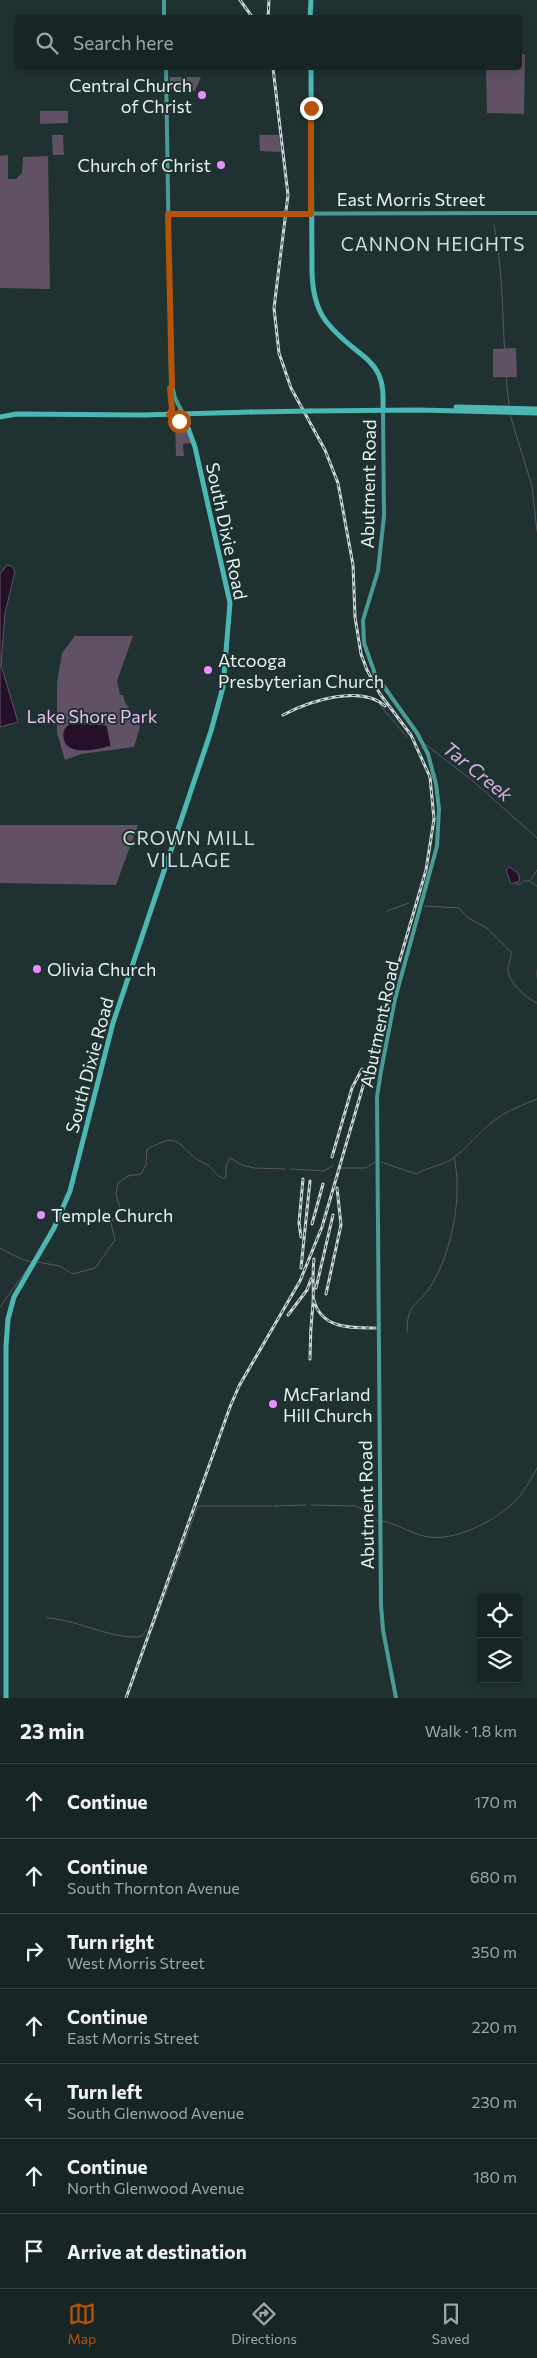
<!DOCTYPE html>
<meta charset="utf-8">
<style>
body{margin:0;font-family:Commissioner,sans-serif;background:#243232;color:#f1f3f6}
.controls{position:absolute;right:15px;bottom:15px;display:grid;overflow:hidden;border-radius:5px;box-shadow:0 2px 8px #0003}
.controls button{width:45px;height:45px;display:grid;place-items:center;padding:0;border:0;border-bottom:1px solid #364342;background:#172625;color:#f1f3f6;font:25px sans-serif}
.stop{position:absolute;width:15px;height:15px;margin:-11px;border:4px solid #b45309;border-radius:50%;background:#fff}
.stop.end{background:#b45309;border-color:#fff;box-shadow:0 1px 5px #0008}
.list{margin:0;padding:0;list-style:none}
h2{display:flex;justify-content:space-between;align-items:center;height:65px;margin:0;padding:0 20px;font-size:21px}
h2 small{font-size:16px;font-weight:400;color:#9ea5a7}
.list li{display:grid;grid-template-columns:32px 1fr auto;gap:15px;align-items:center;box-sizing:border-box;height:75px;padding:0 20px;border-top:1px solid #364342}
.list b{display:block;font-size:19px;white-space:nowrap}
.list p{margin:0;font-size:16px;white-space:nowrap;color:#9ea5a7}
.list em{font-size:16px;font-style:normal;color:#9ea5a7}
.icon{flex:none;width:28px;height:28px;fill:none;stroke:currentColor;stroke-width:2;stroke-linecap:round;stroke-linejoin:round}
.map{position:relative;flex:none;width:537px;height:1698px;overflow:hidden}
.search{position:absolute;background:#172625;box-shadow:0 2px 8px #0003;left:15px;right:15px;top:15px;height:55px;display:flex;align-items:center;gap:12px;box-sizing:border-box;padding:0 18px;border-radius:5px;color:#9ea5a7;font-size:19px}
.sheet{height:590px;background:#172625}
nav{display:flex;justify-content:space-around;align-items:center;box-sizing:border-box;height:70px;border-top:1px solid #364342;background:#172625;font-size:14px;color:#9ea5a7}
nav a{display:grid;justify-items:center;gap:2px}
nav .on{color:#b45309}
.map>svg:first-child{display:block}
.green{fill:#605164}
.water{fill:#241029;stroke:#5e5465}
.lines{fill:none;stroke-linecap:round;stroke-linejoin:round}
.stream{stroke:#5e5465;stroke-width:1}
.secondary{stroke:#4a9a96;stroke-width:4}
.primary{stroke:#4cb7b3;stroke-width:5}
.rail-casing{stroke:#cad6d5;stroke-width:3}
.rail{stroke:#1f3231;stroke-width:1;stroke-dasharray:4;stroke-linecap:butt}
.primary-bridge{stroke:#4cb7b3;stroke-width:5}
.route{stroke:#b45309;stroke-width:6}
.poi-dot{fill:#e88eff;stroke:#1f3231;stroke-width:2}
.labels{text-anchor:middle;dominant-baseline:central;stroke-width:4;stroke-linejoin:round;paint-order:stroke}
.poi-label{font-size:18px;fill:#e6f1f0;stroke:#1f3231;text-anchor:start}
.street-label{font-size:18px;fill:#e6f1f0;stroke:#1f3231}
.park-label{font-size:18px;fill:#eabff4;stroke:#1f3231}
.neighbourhood-label{font-size:19px;letter-spacing:1px;fill:#c8dfdd;stroke:#1f3231}
.water-label{font-size:19px;font-style:italic;fill:#d9afe4;stroke:#1f3231}
</style>
<div class="map">
<svg width="537" height="1698" viewBox="0 0 537 1698">
<rect width="100%" height="100%" fill="#1f3231"/>
<!-- green -->
<g class="green">
<polygon points="525,54 524,114 487,113 486,68 520,68 520,55"/>
<polygon points="170,77 201,77 195,91 170,90"/>
<polygon points="40,111 68,111 68,123 40,124"/>
<polygon points="52,135 63,135 64,155 53,155"/>
<polygon points="259,135 279,135 281,152 260,151"/>
<polygon points="8,155 8,179 16,179 22,173 23,157 48,156 50,289 0,288 0,156"/>
<polygon points="516,348 517,377 493,377 493,349"/>
<polygon points="175,419 187,431 192,443 183,444 184,456 176,456"/>
<polygon points="75,636 133,636 117,681 120,695 123,695 125,702 140,727 134,747 81,754 65,760 57,733 57,683 62,653"/>
<polygon points="0,825 138,825 116,885 0,883"/>
</g>
<!-- water -->
<g class="water">
<polygon points="7,565 12,566 15,572 5,613 1,665 18,722 0,727 0,574"/>
<path d="M70,723L107,725L111,746C98,750 65,758 63,737C62,731 65,727 70,723Z"/>
<polygon points="510,867 518,873 520,881 511,884 506,870"/>
</g>
<g class="lines">
<!-- stream -->
<g class="stream">
<path d="M494,225C506,284 501,345 509,405"/>
<polyline points="510,415 532,486 537,531"/>
<polyline points="379,704 407,737"/>
<polyline points="425,744 473,781 537,838"/>
<polyline points="531,880 537,870"/>
<polyline points="531,882 537,886"/>
<polyline points="516,883 518,885 524,881 530,881"/>
<path d="M425,906L459,908L468,918L487,928L511,952C512,959 507,965 508,971C510,984 526,998 537,1003"/>
<polyline points="387,911 409,903"/>
<polyline points="537,970 537,977"/>
<path d="M381,1162L416,1174C428,1167 441,1166 452,1159C468,1148 479,1131 495,1120C508,1110 523,1105 537,1099"/>
<polyline points="341,1168 366,1168 375,1162"/>
<polyline points="291,1169 324,1171 333,1166"/>
<path d="M0,1248C10,1253 22,1261 33,1262"/>
<path d="M37,1262L60,1266L73,1274L95,1268L115,1240L111,1223L120,1208L116,1194L118,1183L128,1176L141,1174L146,1165L147,1149C179,1133 174,1141 198,1160C201,1162 205,1163 209,1166C214,1170 216,1176 223,1178L226,1177V1166L230,1158L242,1165L254,1168L285,1169"/>
<polyline points="0,1307 30,1265"/>
<path d="M407,1332C407,1300 419,1307 432,1284C452,1251 463,1195 454,1157"/>
<polyline points="311,1505 355,1506 365,1510 378,1521"/>
<polyline points="274,1506 306,1505"/>
<path d="M382,1521C399,1524 413,1535 429,1537C457,1541 497,1520 516,1500C525,1491 531,1479 537,1468"/>
<path d="M47,1618C76,1619 118,1642 142,1636L147,1629"/>
<polyline points="152,1630 198,1506 271,1506"/>
</g>
<!-- secondary -->
<g class="secondary">
<polyline points="164,0 164,18"/>
<polyline points="166,68 171,381 175,398 183,414"/>
<polyline points="168,214 537,213"/>
<polyline points="383,410 384,516 378,571 363,620 364,643 375,674 417,733 428,754 436,784 439,809 437,846 395,999 381,1071 377,1097 381,1605 383,1630 396,1698"/>
</g>
<!-- primary -->
<g class="primary">
<polyline points="310,18 311,0"/>
<path d="M311,68L312,272C313,312 326,326 356,350C365,357 374,364 379,375C384,387 383,398 383,410"/>
<polyline points="456,407 537,409"/>
<polyline points="310,411 419,410 537,413"/>
<polyline points="169,415 172,409 170,388 172,386"/>
<polyline points="172,415 188,429"/>
<polyline points="0,417 16,414 143,415 251,412"/>
<polyline points="6,1698 6,1346 8,1319 14,1297 54,1228 70,1191 113,1023 211,731 223,687 230,603 195,447 183,414"/>
</g>
<!-- rail casing -->
<g class="rail-casing">
<g id="rail">
<polyline points="240,0 253,18"/>
<polyline points="268,18 269,0"/>
<path d="M283,715C309,701 361,684 385,706"/>
<polyline points="332,1157 352,1088 362,1069"/>
<polyline points="312,1224 323,1184"/>
<polyline points="301,1237 299,1223 303,1179"/>
<polyline points="301,1268 310,1181"/>
<polyline points="316,1288 333,1215"/>
<polyline points="326,1294 341,1225 337,1188"/>
<path d="M314,1300C321,1329 351,1328 375,1328"/>
<polyline points="288,1315 307,1290 311,1279"/>
<path d="M310,1359C310,1340 311,1322 313,1303C314,1289 312,1274 314,1259"/>
<polyline points="126,1698 230,1407 239,1386 300,1281 322,1227 426,870 434,819 430,777 411,735 380,694 367,670 361,654 355,617 353,565 338,483 325,450 291,388 279,353 274,308 288,195 273,68"/>
</g>
</g>
<!-- rail -->
<use href="#rail" class="rail"/>
<!-- primary-bridge -->
<polyline class="primary-bridge" points="251,412 310,411"/>
</g>
<g class="lines">
<!-- route -->
<polyline class="route" points="179,421 169,415 172,409 170,388 172,386 168,214 311,214 311,108"/>
</g>
<!-- markers -->
<g class="poi-dot">
<circle cx="202" cy="95" r="5"/>
<circle cx="221" cy="165" r="5"/>
<circle cx="208" cy="670" r="5"/>
<circle cx="37" cy="969" r="5"/>
<circle cx="41" cy="1215" r="5"/>
<circle cx="273" cy="1404" r="5"/>
</g>
<g class="labels">
<!-- poi labels -->
<g class="poi-label">
<text x="192" y="85" text-anchor="end">Central Church<tspan x="192" dy="21">of Christ</tspan></text>
<text x="211" y="165" text-anchor="end">Church of Christ</text>
<text x="218" y="660">Atcooga<tspan x="218" dy="21">Presbyterian Church</tspan></text>
<text x="47" y="969">Olivia Church</text>
<text x="51" y="1215">Temple Church</text>
<text x="283" y="1394">McFarland<tspan x="283" dy="21">Hill Church</tspan></text>
</g>
<!-- street labels -->
<g class="street-label">
<text x="411" y="199">East Morris Street</text>
<text transform="translate(368 484) rotate(-89)">Abutment Road</text>
<text transform="translate(227 531) rotate(78)">South Dixie Road</text>
<text transform="translate(379 1024) rotate(-78)">Abutment Road</text>
<text transform="translate(89 1065) rotate(-75)">South Dixie Road</text>
<text transform="translate(366 1505) rotate(-91)">Abutment Road</text>
</g>
<!-- park labels -->
<g class="park-label">
<text x="92" y="716">Lake Shore Park</text>
</g>
<!-- neighbourhood labels -->
<g class="neighbourhood-label">
<text x="433" y="243">CANNON HEIGHTS</text>
<text x="189" y="837">CROWN MILL<tspan x="189" dy="22">VILLAGE</tspan></text>
</g>
<!-- water labels -->
<g class="water-label">
<text transform="translate(478 771) rotate(39)">Tar Creek</text>
</g>
</g>
</svg>
<div class="controls">
<button><svg class="icon" aria-label="locate" viewBox="0 0 24 24"><circle cx="12" cy="12" r="6"/><path d="M12 2v4M12 18v4M2 12h4M18 12h4"/></svg></button>
<button><svg class="icon" aria-label="layers" viewBox="0 0 24 24"><path d="M12 4l9 5-9 5-9-5zM3 14l9 5 9-5"/></svg></button>
</div>
<div class="stop" style="left:179px;top:421px"></div>
<div class="stop end" style="left:311px;top:108px"></div>
<div class="search"><svg class="icon" aria-label="search" viewBox="0 0 24 24"><circle cx="10" cy="10" r="6"/><path d="M15 15l6 6"/></svg>Search here</div>
</div>
<section class="sheet">
<h2>23 min<small>Walk · 1.8 km</small></h2>
<ul class="list">
<li><svg class="icon" aria-label="ahead" viewBox="0 0 24 24"><path d="M12 20V5M6 11l6-6 6 6"/></svg><div><b>Continue</b></div><em>170 m</em></li>
<li><svg class="icon" aria-label="ahead" viewBox="0 0 24 24"><path d="M12 20V5M6 11l6-6 6 6"/></svg><div><b>Continue</b><p>South Thornton Avenue</p></div><em>680 m</em></li>
<li><svg class="icon" aria-label="right" viewBox="0 0 24 24"><path d="M7 20v-9h11M14 6l5 5-5 5"/></svg><div><b>Turn right</b><p>West Morris Street</p></div><em>350 m</em></li>
<li><svg class="icon" aria-label="ahead" viewBox="0 0 24 24"><path d="M12 20V5M6 11l6-6 6 6"/></svg><div><b>Continue</b><p>East Morris Street</p></div><em>220 m</em></li>
<li><svg class="icon" aria-label="left" viewBox="0 0 24 24"><path d="M17 20v-9H6M10 6l-5 5 5 5"/></svg><div><b>Turn left</b><p>South Glenwood Avenue</p></div><em>230 m</em></li>
<li><svg class="icon" aria-label="ahead" viewBox="0 0 24 24"><path d="M12 20V5M6 11l6-6 6 6"/></svg><div><b>Continue</b><p>North Glenwood Avenue</p></div><em>180 m</em></li>
<li><svg class="icon" aria-label="arrive" viewBox="0 0 24 24"><path d="M6 21V4h12l-3 4 3 4H6"/></svg><div><b>Arrive at destination</b></div></li>
</ul>
</section>
<nav>
<a class="on"><svg class="icon" aria-label="map" viewBox="0 0 24 24"><path d="M3 6l6-2 6 2 6-2v14l-6 2-6-2-6 2zM9 4v14M15 6v14"/></svg>Map</a>
<a><svg class="icon" aria-label="directions" viewBox="0 0 24 24"><path d="M12 3l9 9-9 9-9-9zM9 14v-3h6M13 9l2 2-2 2"/></svg>Directions</a>
<a><svg class="icon" aria-label="saved" viewBox="0 0 24 24"><path d="M7 4h10v16l-5-4-5 4z"/></svg>Saved</a>
</nav>
